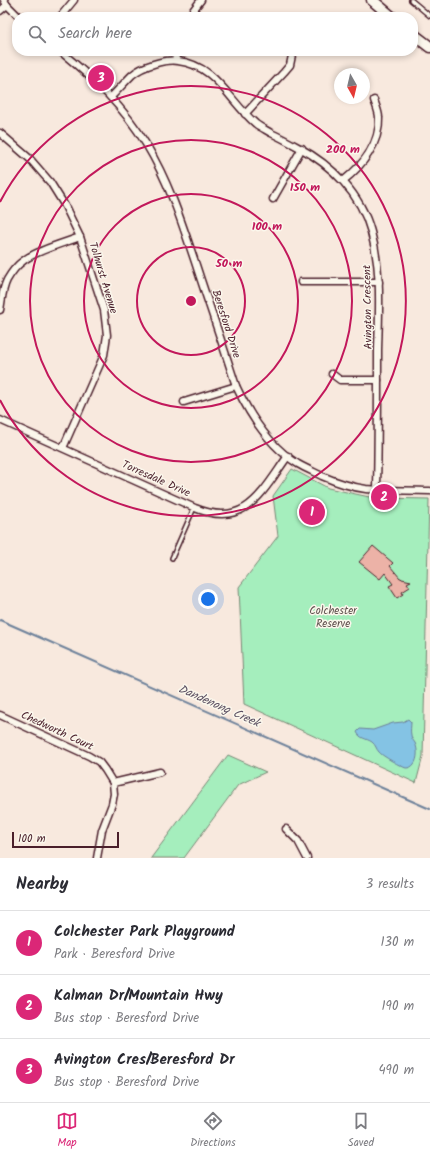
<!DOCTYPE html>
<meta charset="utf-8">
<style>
body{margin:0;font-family:Kalam,sans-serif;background:#f2f2f3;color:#2b2b33}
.compass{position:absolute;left:334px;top:68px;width:36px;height:36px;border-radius:50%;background:#fff;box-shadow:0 2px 6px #0003;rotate:172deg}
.scale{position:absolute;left:12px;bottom:10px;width:107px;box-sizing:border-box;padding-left:4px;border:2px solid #4a1f2b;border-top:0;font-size:11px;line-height:14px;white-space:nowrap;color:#4a1f2b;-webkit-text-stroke:3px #fbf7ec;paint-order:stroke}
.you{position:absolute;left:208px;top:599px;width:14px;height:14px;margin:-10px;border:3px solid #fff;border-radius:50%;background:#1a73e8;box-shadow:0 0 0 6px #1a73e833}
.badge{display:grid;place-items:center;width:26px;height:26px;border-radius:50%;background:#db2777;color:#fff;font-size:13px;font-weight:700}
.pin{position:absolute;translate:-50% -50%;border:2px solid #fff;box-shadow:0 1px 4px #0006}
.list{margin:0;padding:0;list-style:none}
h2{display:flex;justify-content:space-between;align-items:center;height:52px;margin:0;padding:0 16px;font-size:17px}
h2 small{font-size:13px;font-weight:400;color:#7c7c81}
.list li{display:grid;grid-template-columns:26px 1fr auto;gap:12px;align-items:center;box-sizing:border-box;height:64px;padding:0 16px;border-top:1px solid #e1e1e2}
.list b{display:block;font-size:15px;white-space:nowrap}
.list p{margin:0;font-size:13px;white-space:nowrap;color:#7c7c81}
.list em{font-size:13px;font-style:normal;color:#7c7c81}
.icon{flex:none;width:22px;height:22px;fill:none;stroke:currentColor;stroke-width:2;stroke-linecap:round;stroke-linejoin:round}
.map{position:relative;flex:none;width:430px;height:858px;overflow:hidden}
.search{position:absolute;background:#fff;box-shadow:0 2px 6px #0003;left:12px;right:12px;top:12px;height:44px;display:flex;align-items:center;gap:10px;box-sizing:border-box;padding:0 14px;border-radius:16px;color:#7c7c81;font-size:15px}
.sheet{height:244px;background:#fff}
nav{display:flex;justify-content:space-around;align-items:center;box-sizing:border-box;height:56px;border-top:1px solid #e1e1e2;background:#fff;font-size:11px;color:#7c7c81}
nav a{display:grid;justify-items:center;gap:2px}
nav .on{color:#db2777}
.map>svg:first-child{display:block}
.green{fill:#a5eebd;stroke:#788674}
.water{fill:#84c3e4;stroke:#6d819a}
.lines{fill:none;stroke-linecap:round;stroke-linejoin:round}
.stream{stroke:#6d819a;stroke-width:2}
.building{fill:#ecb2a7;stroke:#4a1f2b}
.service-casing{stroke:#4a1f2b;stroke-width:6}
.minor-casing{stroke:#4a1f2b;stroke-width:9}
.primary-casing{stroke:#4a1f2b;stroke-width:13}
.service{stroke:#fbf7ec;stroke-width:3}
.minor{stroke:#fbf7ec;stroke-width:6}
.primary{stroke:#fbf7ec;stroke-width:10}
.ring{fill:none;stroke:#c2185b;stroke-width:2}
.labels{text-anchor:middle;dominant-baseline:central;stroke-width:3;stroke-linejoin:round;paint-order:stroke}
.street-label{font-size:11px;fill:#4a1f2b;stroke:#fbf7ec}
.park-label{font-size:11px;fill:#615350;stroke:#fbf7ec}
.water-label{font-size:12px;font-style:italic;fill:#5b5062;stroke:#fbf7ec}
.centre{fill:#c2185b;stroke:#fbf7ec;stroke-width:2}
.ring-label{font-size:12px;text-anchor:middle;font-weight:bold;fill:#c2185b;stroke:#fbf7ec;stroke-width:3;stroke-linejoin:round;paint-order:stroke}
</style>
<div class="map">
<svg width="430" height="858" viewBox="0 0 430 858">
<rect width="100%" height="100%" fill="#f8e9de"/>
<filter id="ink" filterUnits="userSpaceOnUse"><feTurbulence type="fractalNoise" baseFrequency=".025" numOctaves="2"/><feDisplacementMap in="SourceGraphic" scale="8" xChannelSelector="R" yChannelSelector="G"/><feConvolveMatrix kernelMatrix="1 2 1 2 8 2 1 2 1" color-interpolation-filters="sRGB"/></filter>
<g filter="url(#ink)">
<!-- green -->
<g class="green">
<polygon points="292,469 328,488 374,498 429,499 423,756 416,783 244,704 239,587 278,536 273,496"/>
<polygon points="228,755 266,772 238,785 184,858 151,858"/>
</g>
<!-- water -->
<path class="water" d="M408,719L411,722C411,726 410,731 411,735C411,738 413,740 415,743C418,749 418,759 414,764C412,767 409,768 406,768C402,767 382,756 379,752C376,749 376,745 372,742C366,738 360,739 357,732L360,729L373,730L393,723L403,722Z"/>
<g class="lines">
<!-- stream -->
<polyline class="stream" points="0,620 430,809"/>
</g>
<!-- building -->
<polygon class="building" points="373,546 393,563 390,566 400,578 401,578 402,579 411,581 407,583 410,587 402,592 403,594 397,598 389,586 393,584 385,573 380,579 359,562"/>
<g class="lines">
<!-- service casing -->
<g class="service-casing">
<g id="service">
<polyline points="411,0 430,16"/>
<polyline points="172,558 194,508"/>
</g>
</g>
<!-- minor casing -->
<g class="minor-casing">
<g id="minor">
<polyline points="4,0 7,5 19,17"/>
<polyline points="0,11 7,5"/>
<polyline points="60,17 74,0"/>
<polyline points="188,17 201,0"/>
<path d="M60,51C93,78 124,107 146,144C169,182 182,223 196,265C209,305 223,345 236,386C250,416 269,446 298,464C305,468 314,472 322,476C336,482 351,487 366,489C387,491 409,490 430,491"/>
<polyline points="175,51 176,60"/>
<path d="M111,97C118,90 125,82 132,75C142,66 165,59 178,61C216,65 229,101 256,124C260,127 266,130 271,133C280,137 289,142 298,147C332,165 361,194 371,232C382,271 379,310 378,350C378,396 378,443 377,489"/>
<polyline points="245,114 284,72 290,65 293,51"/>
<polyline points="0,133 30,159 50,182 65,206 80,237 104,310 107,335 104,355 63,448"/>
<path d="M343,181C362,166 380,144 379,118C379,112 376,106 374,100"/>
<polyline points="273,199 302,148"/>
<polyline points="301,282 379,282"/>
<path d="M0,310C2,300 2,290 7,280C11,273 16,266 23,261C35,251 64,243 80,237"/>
<polyline points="332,374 340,380 378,380"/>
<polyline points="184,402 236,386"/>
<path d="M0,420L195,508C246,529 262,492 288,456"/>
<polyline points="0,715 89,756 99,762 105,770 113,783 114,794 112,804 102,830 97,858"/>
<polyline points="113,783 160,772"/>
<polyline points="286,829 298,841 307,858"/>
</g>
</g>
<!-- primary casing -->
<g class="primary-casing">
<g id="primary">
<polyline points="372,0 392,17"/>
<polyline points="413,34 430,47"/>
</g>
</g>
<!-- service -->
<use href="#service" class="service"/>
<!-- minor -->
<use href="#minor" class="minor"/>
<!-- primary -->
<use href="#primary" class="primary"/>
</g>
</g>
<!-- distance rings -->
<g class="ring">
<circle cx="191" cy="301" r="54"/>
<circle cx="191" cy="301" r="107"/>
<circle cx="191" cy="301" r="161"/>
<path d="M0 202A215 215 0 1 1 0 400"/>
</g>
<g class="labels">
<!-- street labels -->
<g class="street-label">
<text transform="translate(103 278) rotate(73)">Tolhurst Avenue</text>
<text transform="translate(368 307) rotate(-91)">Avington Crescent</text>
<text transform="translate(226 324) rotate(72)">Beresford Drive</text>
<text transform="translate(156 479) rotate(24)">Torresdale Drive</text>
<text transform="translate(57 731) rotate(25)">Chedworth Court</text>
</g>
<!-- park labels -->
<g class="park-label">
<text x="333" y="611">Colchester<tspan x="333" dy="13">Reserve</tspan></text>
</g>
<!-- water labels -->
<g class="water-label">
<text transform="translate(219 706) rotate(24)">Dandenong Creek</text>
</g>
</g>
<circle cx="191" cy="301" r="6" class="centre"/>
<g class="ring-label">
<text x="343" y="153">200 m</text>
<text x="305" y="191">150 m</text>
<text x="267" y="230">100 m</text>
<text x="229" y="267">50 m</text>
</g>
</svg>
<svg class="compass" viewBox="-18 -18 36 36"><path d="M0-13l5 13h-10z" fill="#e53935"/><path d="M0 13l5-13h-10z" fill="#7c7c81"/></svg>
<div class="scale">100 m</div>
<div class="you"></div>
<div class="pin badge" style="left:312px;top:512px">1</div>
<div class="pin badge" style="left:384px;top:497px">2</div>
<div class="pin badge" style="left:101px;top:78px">3</div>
<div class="search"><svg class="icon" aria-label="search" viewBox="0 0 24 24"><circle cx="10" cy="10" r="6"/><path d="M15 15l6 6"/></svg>Search here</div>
</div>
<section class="sheet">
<h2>Nearby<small>3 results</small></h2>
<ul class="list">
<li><span class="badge">1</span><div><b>Colchester Park Playground</b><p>Park · Beresford Drive</p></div><em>130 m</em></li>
<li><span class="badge">2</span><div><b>Kalman Dr/Mountain Hwy</b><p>Bus stop · Beresford Drive</p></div><em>190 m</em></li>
<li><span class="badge">3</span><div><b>Avington Cres/Beresford Dr</b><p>Bus stop · Beresford Drive</p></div><em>490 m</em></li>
</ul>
</section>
<nav>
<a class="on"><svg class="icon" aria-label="map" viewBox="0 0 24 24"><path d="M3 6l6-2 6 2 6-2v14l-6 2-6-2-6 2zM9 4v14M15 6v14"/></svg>Map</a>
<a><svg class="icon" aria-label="directions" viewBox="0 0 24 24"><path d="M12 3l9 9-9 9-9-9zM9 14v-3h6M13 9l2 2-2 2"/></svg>Directions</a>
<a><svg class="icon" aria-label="saved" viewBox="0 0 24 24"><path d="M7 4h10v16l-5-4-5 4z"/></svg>Saved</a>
</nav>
